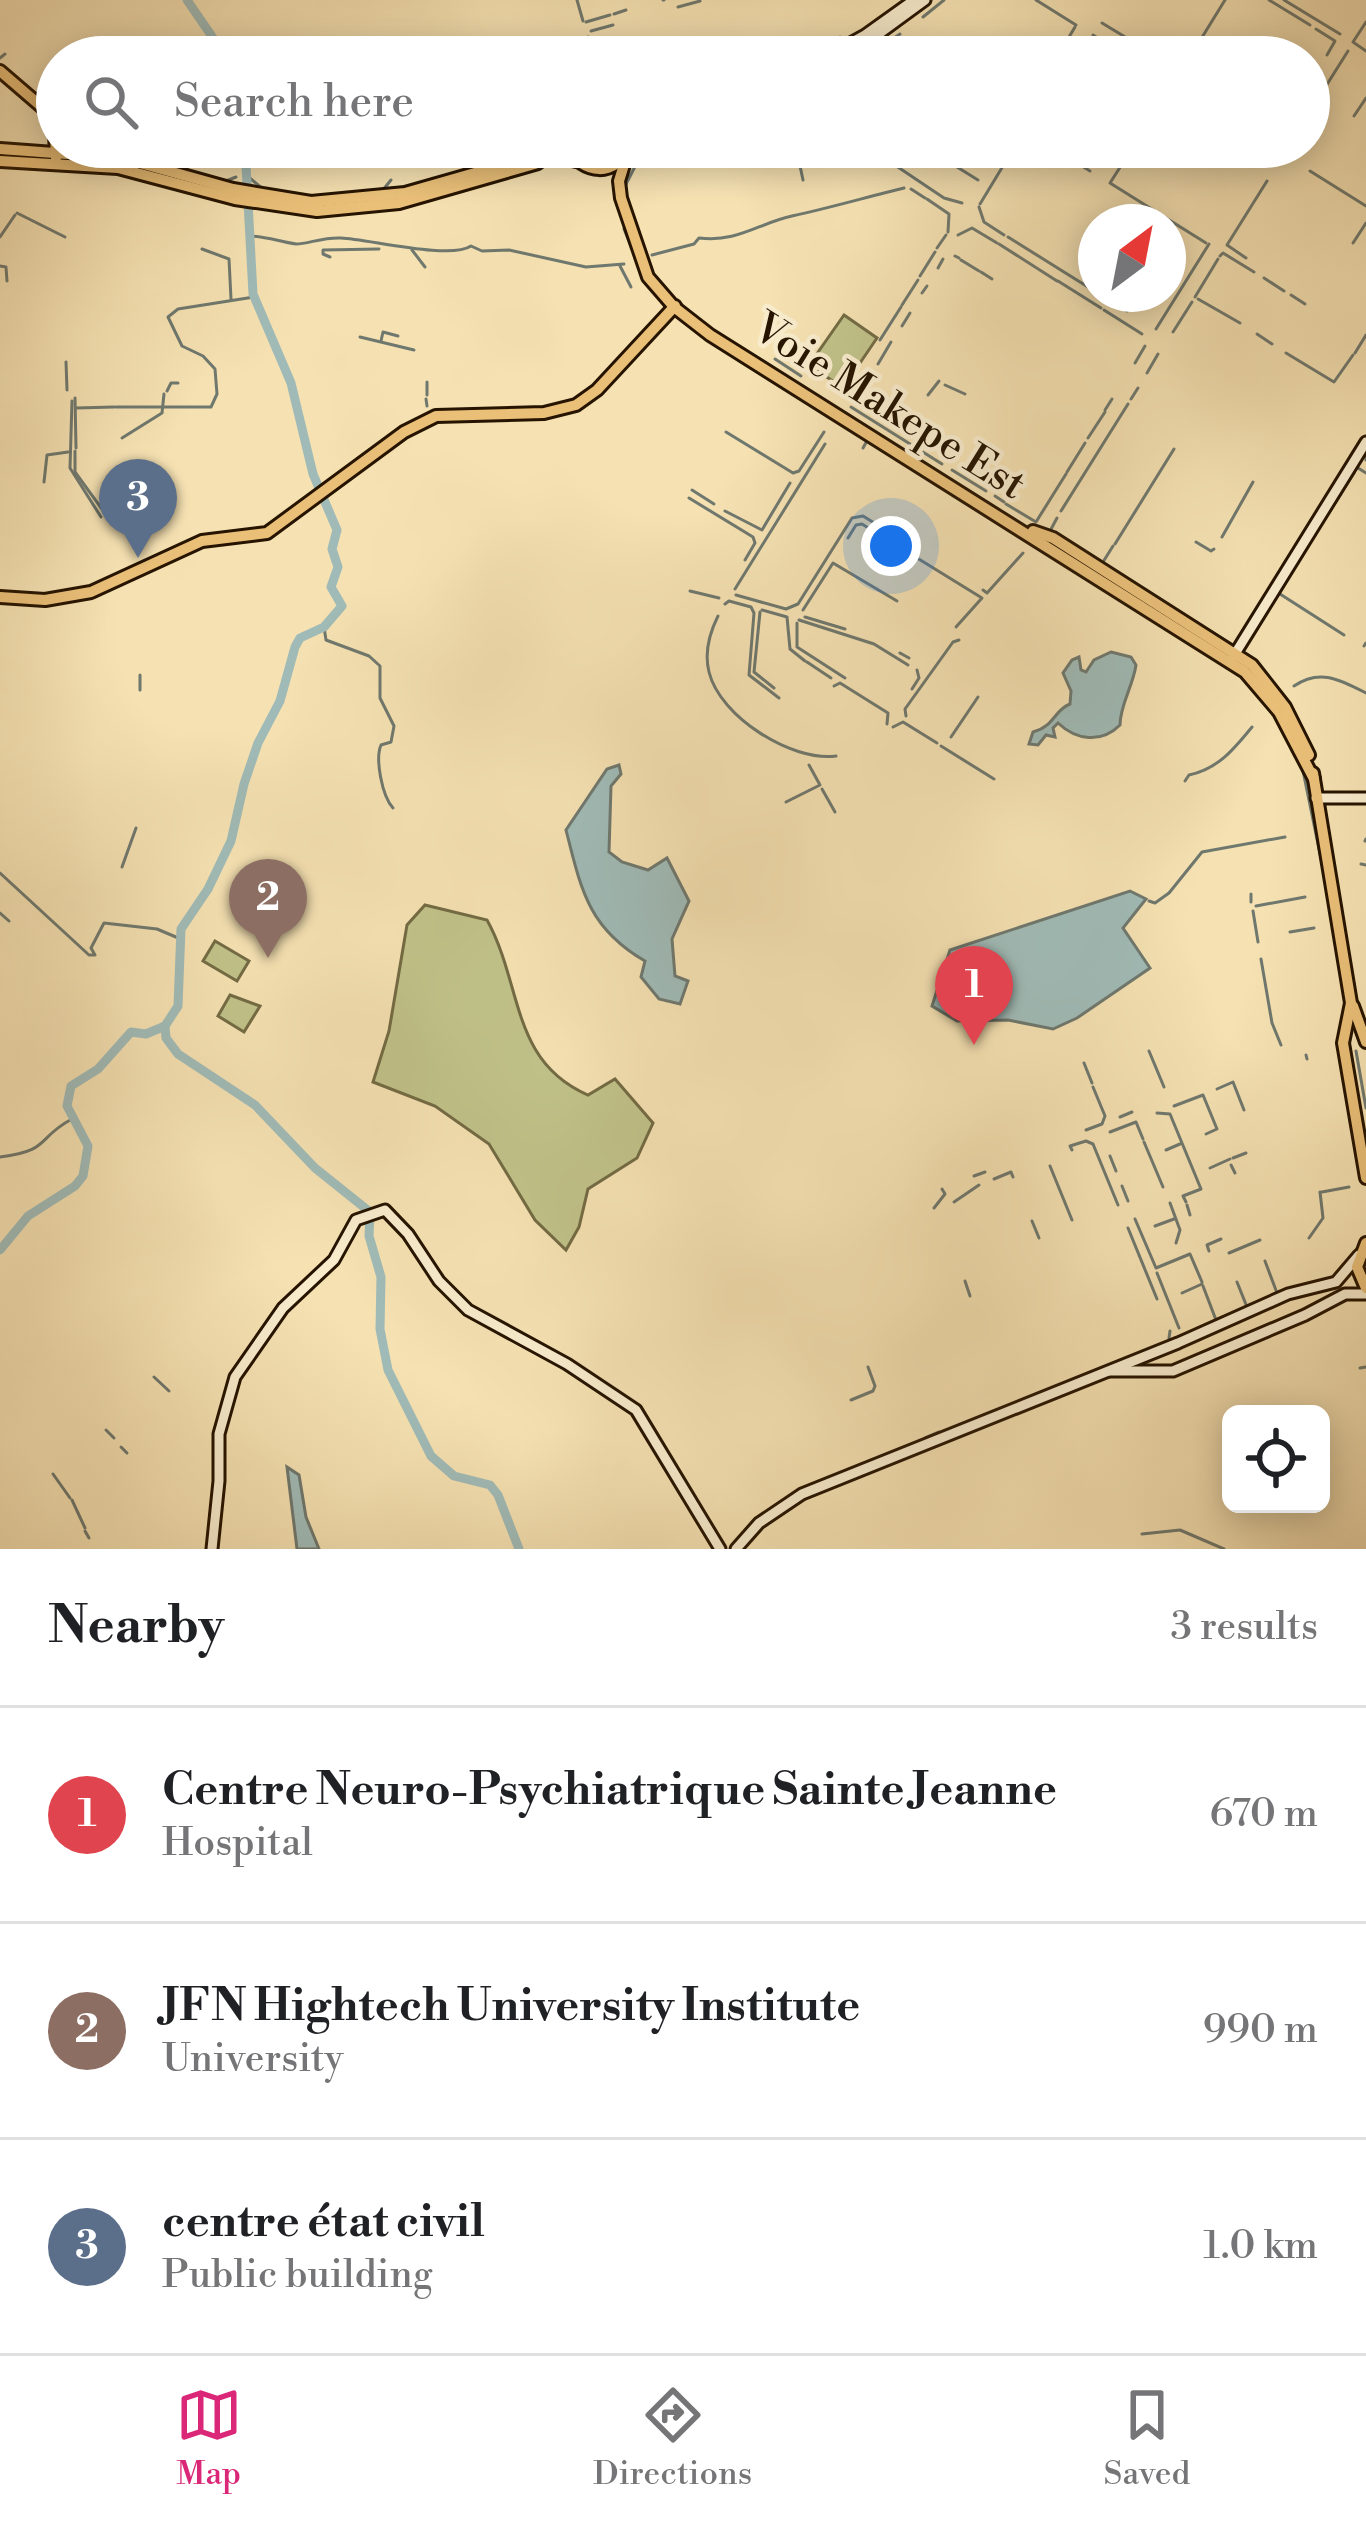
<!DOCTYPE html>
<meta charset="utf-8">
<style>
body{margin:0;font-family:"Libre Bodoni",serif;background:#f2f2f2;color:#202124}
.controls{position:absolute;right:36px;bottom:36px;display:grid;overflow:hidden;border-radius:18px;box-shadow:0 6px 30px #0003}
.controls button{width:108px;height:108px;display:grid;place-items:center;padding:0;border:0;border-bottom:3px solid #e0e0e0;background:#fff;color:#202124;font:60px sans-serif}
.compass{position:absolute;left:1078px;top:204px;width:108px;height:108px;border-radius:50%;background:#fff;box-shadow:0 6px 30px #0003;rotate:32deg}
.you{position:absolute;left:891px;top:546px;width:42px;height:42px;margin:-30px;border:9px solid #fff;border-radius:50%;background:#1a73e8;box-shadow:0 0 0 18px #1a73e833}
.badge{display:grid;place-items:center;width:78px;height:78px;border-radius:50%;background:#db2777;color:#fff;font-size:39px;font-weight:700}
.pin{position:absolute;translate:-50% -99px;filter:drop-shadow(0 3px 6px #0008)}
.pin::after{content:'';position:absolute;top:63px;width:42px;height:36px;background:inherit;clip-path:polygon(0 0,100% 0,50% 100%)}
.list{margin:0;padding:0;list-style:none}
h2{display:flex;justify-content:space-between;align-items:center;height:156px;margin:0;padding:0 48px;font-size:51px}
h2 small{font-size:39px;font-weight:400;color:#757577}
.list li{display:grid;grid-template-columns:78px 1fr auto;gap:36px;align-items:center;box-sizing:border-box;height:216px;padding:0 48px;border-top:3px solid #e0e0e0}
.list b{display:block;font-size:45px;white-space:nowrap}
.list p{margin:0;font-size:39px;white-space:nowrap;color:#757577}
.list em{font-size:39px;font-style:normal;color:#757577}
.icon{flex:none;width:66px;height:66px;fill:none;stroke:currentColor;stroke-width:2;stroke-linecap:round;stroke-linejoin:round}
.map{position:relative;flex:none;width:1366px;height:1549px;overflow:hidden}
.search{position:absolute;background:#fff;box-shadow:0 6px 30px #0003;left:36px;right:36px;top:36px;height:132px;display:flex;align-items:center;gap:30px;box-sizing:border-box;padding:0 42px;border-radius:66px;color:#757577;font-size:45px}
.sheet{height:804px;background:#fff}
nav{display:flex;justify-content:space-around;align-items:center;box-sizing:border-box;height:168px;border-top:3px solid #e0e0e0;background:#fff;font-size:33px;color:#757577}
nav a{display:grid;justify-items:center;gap:6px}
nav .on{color:#db2777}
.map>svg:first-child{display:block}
.green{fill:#c0c289;stroke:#736b44;stroke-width:3}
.water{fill:#a0bbb7;stroke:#6f786e;stroke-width:3}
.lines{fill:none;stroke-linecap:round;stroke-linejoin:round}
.stream{stroke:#6f786e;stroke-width:3}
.river{stroke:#a0bbb7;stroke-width:9}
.secondary-casing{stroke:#261400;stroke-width:15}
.primary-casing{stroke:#261400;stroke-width:16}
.secondary{stroke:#f8eccd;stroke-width:9}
.primary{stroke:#eac079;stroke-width:10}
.labels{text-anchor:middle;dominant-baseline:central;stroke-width:9;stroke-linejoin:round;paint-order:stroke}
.street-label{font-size:42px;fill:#261400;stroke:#f8eccd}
</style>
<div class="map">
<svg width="1366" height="1549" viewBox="0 0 1366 1549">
<rect width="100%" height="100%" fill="#f5e1b2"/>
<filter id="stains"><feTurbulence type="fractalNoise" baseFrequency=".00167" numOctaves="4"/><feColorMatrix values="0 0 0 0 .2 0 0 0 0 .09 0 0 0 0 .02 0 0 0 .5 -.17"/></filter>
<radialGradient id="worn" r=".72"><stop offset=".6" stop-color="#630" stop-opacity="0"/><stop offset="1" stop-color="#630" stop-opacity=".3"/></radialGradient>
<!-- green -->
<g class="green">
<path d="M571,147H626C610,171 588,168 571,147Z"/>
<polygon points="844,315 877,338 843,388 809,365"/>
<path d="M425,905L487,920C523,985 510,1061 588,1095L615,1079L653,1123L637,1158L588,1189L579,1227L566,1250L535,1220L489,1144L435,1106L373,1082L389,1031L407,925Z"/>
<polygon points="215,941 249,961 237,981 203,961"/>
<polygon points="230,995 260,1006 244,1032 218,1016"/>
</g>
<!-- water -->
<g class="water">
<path d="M1111,652L1131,657L1136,665C1133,686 1120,705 1120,725C1101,744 1076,740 1058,723L1053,728L1055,737L1046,735L1038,745L1029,744L1033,732C1055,726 1054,710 1070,704L1071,691L1063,673L1072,660L1079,657L1081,670L1086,672L1094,660Z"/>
<path d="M619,765L621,774L611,786L609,852L622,862L648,870L667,858L689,901L672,939L675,976L688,981L680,1004L659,999L641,977L645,961C588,928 581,889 566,830L607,769Z"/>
<polygon points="1130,891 1146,899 1123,928 1150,968 1077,1018 1053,1029 1008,1020 957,1021 932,1006 950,950"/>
<polygon points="287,1467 299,1475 306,1517 319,1549 297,1549"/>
</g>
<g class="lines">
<!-- stream -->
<g class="stream">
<polyline points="577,0 583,21"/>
<polyline points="663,0 664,0"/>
<polyline points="1036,0 1076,25"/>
<polyline points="1269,0 1310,25"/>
<polyline points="1284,0 1340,34"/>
<polyline points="678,7 700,1"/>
<polyline points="614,14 626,10"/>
<polyline points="923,17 944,0"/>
<polyline points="586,22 610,15"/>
<polyline points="1366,22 1353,42 1366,51"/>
<polyline points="1102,23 1145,49"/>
<polyline points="1316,29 1335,41 1327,55"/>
<polyline points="591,31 613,25"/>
<polyline points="1093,35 1127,57"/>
<polyline points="588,37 589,42"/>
<polyline points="1201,39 1225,0"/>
<polyline points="556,45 559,57"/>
<polyline points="821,48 840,37"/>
<polyline points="865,57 900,34"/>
<polyline points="1057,57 1075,27"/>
<polyline points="1072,57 1081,42"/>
<polyline points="1190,57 1200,40"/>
<polyline points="0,58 5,54"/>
<polyline points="1309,113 1348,51"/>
<polyline points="1354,116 1366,98"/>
<polyline points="116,147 153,161"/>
<polyline points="796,147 803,180"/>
<polyline points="868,147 944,198 962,203"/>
<polyline points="907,147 908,151"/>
<polyline points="928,147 936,154"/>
<polyline points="1133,147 1110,183 1206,243"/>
<polyline points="1056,149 1068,157"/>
<polyline points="998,150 1000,147"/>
<polyline points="1070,158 1078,164"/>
<polyline points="947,160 955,165"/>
<polyline points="992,161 996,154"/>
<polyline points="1007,161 1015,147"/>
<polyline points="1082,166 1090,171"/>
<polyline points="957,167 978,180"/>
<polyline points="1310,171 1366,206"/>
<polyline points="245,174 264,190"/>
<polyline points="226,181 236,177"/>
<polyline points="400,188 420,183"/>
<polyline points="624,188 645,147"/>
<polyline points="911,189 925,198"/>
<polyline points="382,191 391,180"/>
<polyline points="615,195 617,203"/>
<polyline points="927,199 949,214 948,232"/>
<polyline points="980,204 1003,166"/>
<polyline points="979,207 984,222 1004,235"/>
<polyline points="17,213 65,237"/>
<polyline points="624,229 637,261"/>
<polyline points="958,235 972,228 997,243"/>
<path d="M249,236C266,236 280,242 296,244C308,244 323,237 341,238C368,239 450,260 471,246L482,251L509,250L586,267L624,264"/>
<polyline points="0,237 15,215"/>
<polyline points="1008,237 1096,292"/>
<polyline points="1353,243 1366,223"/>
<polyline points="999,244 1057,281"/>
<polyline points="937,248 946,235"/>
<polyline points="202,249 229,259 231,299"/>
<polyline points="412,250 425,267"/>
<path d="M652,255L694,244L699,238C737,243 759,223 792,216C829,208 867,197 904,188"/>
<polyline points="955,256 959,258"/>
<polyline points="1220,256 1223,253 1254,272"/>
<polyline points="330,257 323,254 323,250 379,249"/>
<polyline points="1246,258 1227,245 1267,181"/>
<polyline points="961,260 979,271"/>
<polyline points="0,266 6,267 7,281"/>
<polyline points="620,266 631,287"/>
<polyline points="938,268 943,259"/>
<polyline points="981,272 992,279"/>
<polyline points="920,276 935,252"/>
<polyline points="1264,278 1284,291"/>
<polyline points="1058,281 1101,308"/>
<polyline points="922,293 927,286"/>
<polyline points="1099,294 1127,311"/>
<polyline points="1291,295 1305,304"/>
<polyline points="1195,297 1218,259"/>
<polyline points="1198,299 1240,323"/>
<polyline points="902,305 918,280"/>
<polyline points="1104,310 1142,334"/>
<polyline points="902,326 910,313"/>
<polyline points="1156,329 1209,244"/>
<polyline points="1173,332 1192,302"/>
<polyline points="1257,334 1272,344"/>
<polyline points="360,337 414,350"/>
<polyline points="880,340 901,307"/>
<polyline points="381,341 383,332 398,336"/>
<polyline points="1286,353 1334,382 1353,355"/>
<polyline points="1355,353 1366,335"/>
<polyline points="775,359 801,376"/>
<polyline points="66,362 67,390"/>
<polyline points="1135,363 1145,346"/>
<polyline points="878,364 891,342"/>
<polyline points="1147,373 1158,354"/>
<polyline points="427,382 427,395"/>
<polyline points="945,385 965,394"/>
<polyline points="862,389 871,375"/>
<polyline points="167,391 171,383 178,383"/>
<polyline points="848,391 853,383"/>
<polyline points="928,395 939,381"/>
<polyline points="75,398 76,448"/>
<polyline points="426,399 427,406"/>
<polyline points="1131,399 1138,388"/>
<polyline points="72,401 70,468 101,517"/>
<polyline points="116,407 211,407 217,394 215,369 203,356 182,346 168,317 178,309 254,297"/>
<polyline points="851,407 942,464"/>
<polyline points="76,408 114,407"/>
<polyline points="1105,410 1112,399"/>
<polyline points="726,432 793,473 799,471 824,432"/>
<polyline points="122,438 162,413 164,394"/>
<polyline points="1088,438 1105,412"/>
<polyline points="863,448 868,439"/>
<polyline points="75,451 75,472 107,516"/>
<polyline points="1366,453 1366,460"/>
<polyline points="1358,468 1366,473"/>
<polyline points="952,470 986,491"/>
<polyline points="1067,472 1085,443"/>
<polyline points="44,482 47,455 68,452"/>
<polyline points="692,490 714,504"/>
<polyline points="995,496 1004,502"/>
<polyline points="689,498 753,537 755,543 745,560"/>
<polyline points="1006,504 1036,522 1066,474"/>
<polyline points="725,511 762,530 790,483"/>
<polyline points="1061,511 1128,404"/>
<polyline points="1050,531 1057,518"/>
<polyline points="1222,537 1253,482"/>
<polyline points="848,538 856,525 862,524 982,598 956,627"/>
<polyline points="1196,542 1211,551 1214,549"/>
<polyline points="1115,544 1174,449"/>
<polyline points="1287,560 1347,464"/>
<polyline points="1103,562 1113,546"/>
<polyline points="1119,574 1204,627"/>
<polyline points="1284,583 1354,473"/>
<polyline points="735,589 825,444"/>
<polyline points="983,590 987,593 1023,553"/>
<polyline points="690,591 719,598"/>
<polyline points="1280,594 1344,635"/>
<polyline points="736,595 786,609 798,604 852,518 863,516 892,534"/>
<polyline points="725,604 729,601 751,607 754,613 749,675 779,698"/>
<polyline points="1259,605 1266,594"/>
<polyline points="762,610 787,617 790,649 805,661"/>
<polyline points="803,610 833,563 897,601"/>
<polyline points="760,612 754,672 774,688"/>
<path d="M718,616C709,634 704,652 709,672C720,717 792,762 836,756"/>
<polyline points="805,617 845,629"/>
<polyline points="799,620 874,644 908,665"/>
<polyline points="797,623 797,647 845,678"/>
<path d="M324,627L326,640L369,656L380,666V698L394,726L391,742L381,745C375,759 382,796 393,808"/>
<polyline points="1207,629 1234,646 1253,614"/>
<polyline points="1364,646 1366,643"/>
<polyline points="1243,651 1274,600"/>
<polyline points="900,653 909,658"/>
<polyline points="807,662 831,678"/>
<polyline points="834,686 840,683 888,713 887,724"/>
<path d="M1294,686C1320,668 1341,680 1366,693"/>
<polyline points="912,689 919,678 917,670"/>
<polyline points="140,690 140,675"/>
<polyline points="906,716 905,709 953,642 959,640"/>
<polyline points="893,727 903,722 937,743"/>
<polyline points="951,737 978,697"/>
<polyline points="941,746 994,779"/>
<polyline points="1302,766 1327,888"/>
<path d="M1185,781L1189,775C1218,769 1234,749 1252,727"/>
<polyline points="822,789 835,812"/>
<polyline points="786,802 820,785 809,765"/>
<polyline points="1365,841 1366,839"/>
<polyline points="1361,864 1366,865"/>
<polyline points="122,867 136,828"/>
<polyline points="0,873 89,955 95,955 91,948 104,923 157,929 183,940"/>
<polyline points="1251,894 1251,902"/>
<polyline points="1149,901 1155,903 1169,893 1202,852 1285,837"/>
<polyline points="1256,906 1305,897"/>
<polyline points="1253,911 1258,942"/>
<polyline points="0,913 9,921"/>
<polyline points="1290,932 1314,928"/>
<polyline points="1261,959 1272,1023 1281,1045"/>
<polyline points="1149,1051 1164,1087"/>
<polyline points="1356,1051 1366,1108"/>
<polyline points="1306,1055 1307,1059"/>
<polyline points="1084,1063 1092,1083"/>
<polyline points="1217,1089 1233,1082 1244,1110"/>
<polyline points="1174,1106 1203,1095 1217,1129 1206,1134"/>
<polyline points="1157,1113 1170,1114 1201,1189 1183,1196 1186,1202"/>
<polyline points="1120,1117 1132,1112"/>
<polyline points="1086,1130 1102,1124 1105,1116 1093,1087"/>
<polyline points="1110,1132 1136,1122 1143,1139"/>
<polyline points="1144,1142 1163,1187"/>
<polyline points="1072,1150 1070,1146 1086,1141 1093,1144 1118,1205"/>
<polyline points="1166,1150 1180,1144"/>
<polyline points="1110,1156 1116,1171"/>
<path d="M0,1157C51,1151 36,1138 72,1119"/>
<polyline points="1233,1158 1246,1153"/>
<polyline points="1231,1165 1235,1173"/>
<polyline points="1050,1166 1072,1220"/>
<polyline points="1210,1168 1230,1159"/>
<polyline points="974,1176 985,1172"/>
<polyline points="994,1179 1011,1172 1013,1177"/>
<polyline points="1122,1186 1128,1201"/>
<polyline points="1322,1192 1349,1187"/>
<polyline points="954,1202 979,1185"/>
<polyline points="1170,1203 1180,1230 1176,1243"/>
<polyline points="1187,1205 1190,1215"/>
<polyline points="934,1208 945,1194 942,1189"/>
<polyline points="1135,1219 1156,1268 1190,1254 1202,1282"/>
<polyline points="1032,1221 1039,1238"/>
<polyline points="1155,1226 1174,1219"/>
<polyline points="1128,1228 1157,1299"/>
<polyline points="1309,1238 1323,1218 1320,1192"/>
<polyline points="1209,1251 1207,1245 1221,1239"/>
<polyline points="1229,1253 1260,1240"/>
<polyline points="1265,1261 1277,1293"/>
<polyline points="1157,1273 1179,1328"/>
<polyline points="965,1281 970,1296"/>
<polyline points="1237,1282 1247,1307"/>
<polyline points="1203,1286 1216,1320"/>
<polyline points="1182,1293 1202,1284"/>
<polyline points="1169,1338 1170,1331"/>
<polyline points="1360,1368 1366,1367"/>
<polyline points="154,1377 169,1391"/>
<polyline points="851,1400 873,1391 875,1386 868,1367"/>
<polyline points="106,1430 114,1438"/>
<polyline points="925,1438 939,1432"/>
<polyline points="121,1447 127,1453"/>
<polyline points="53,1474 70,1498"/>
<polyline points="72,1500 85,1528"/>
<polyline points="85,1531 89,1538"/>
<polyline points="1142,1534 1180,1530 1224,1549"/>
</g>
<!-- river -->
<g class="river">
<polyline points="187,0 226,57"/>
<polyline points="245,147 253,294 291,383 313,474 337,530 332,549 338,567 331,587 342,606 324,627 300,638 295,647 280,701 258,743 244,784 231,841 208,889 181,929 178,1006 165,1026 166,1038 178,1054 255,1105 315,1168 370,1212 369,1236 381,1277 380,1329 388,1370 431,1456 454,1476 490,1485 498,1495 519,1549"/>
<polyline points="0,1250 28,1216 75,1186 83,1176 88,1146 67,1106 71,1086 98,1069 131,1032 146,1034 165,1026"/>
</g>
<!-- secondary casing -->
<g class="secondary-casing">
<g id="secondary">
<polyline points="825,57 865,35 914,0"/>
<polyline points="839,57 869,41 925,0"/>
<polyline points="1233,657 1366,442"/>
<polyline points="1316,798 1366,798"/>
<polyline points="1110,1371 1173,1371 1305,1315 1345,1294 1366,1294"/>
<polyline points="212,1549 219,1481 219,1434 235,1377 283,1308 334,1260 356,1220 385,1210 408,1234 439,1281 468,1310 567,1364 636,1410 720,1549"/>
<polyline points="736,1549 759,1523 802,1494 1178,1343 1288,1294 1336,1282 1359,1255"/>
</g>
</g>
<!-- primary casing -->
<g class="primary-casing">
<g id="primary">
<polyline points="0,71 57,120"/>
<polyline points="50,118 55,132 56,158"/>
<path d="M567,147C583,176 616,177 630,147"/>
<polyline points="0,149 122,158 233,189 311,202 405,193 524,159 554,156 576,161"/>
<polyline points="627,155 619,181 621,198 648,277 674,307 710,335 1245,672 1279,712 1314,779"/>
<polyline points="0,161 118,168 235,199 317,211 399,203 538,163"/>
<polyline points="1033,531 1053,538 1252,665 1285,707 1309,755"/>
<polyline points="0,597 45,600 91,592 202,541 267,533 404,432 436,416 544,413 576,405 597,390 675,306"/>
<polyline points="1313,773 1351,1003 1343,1043 1366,1178"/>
<polyline points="1353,1006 1366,1042"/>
<polyline points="1366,1243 1357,1267 1366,1288"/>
</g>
</g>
<!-- secondary -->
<use href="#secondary" class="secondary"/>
<!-- primary -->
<use href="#primary" class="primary"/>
</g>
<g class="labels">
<!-- street labels -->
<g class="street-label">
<text transform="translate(889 407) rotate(32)">Voie Makepe Est</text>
</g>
</g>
<rect width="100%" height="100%" filter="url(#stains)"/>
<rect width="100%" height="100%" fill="url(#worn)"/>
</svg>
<div class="controls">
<button><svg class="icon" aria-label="locate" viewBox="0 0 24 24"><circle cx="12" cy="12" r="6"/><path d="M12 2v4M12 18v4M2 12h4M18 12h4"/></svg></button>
</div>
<svg class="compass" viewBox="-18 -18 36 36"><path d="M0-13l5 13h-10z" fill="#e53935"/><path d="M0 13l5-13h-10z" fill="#757577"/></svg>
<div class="you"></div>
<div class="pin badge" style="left:974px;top:1045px;background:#e0444e">1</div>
<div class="pin badge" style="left:268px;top:958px;background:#8d6e63">2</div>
<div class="pin badge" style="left:138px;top:558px;background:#5c6f8a">3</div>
<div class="search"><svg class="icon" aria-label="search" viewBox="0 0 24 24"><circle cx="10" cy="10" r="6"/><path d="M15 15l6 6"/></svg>Search here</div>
</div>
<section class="sheet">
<h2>Nearby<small>3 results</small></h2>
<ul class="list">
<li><span class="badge" style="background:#e0444e">1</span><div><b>Centre Neuro-Psychiatrique Sainte Jeanne</b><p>Hospital</p></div><em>670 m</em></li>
<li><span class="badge" style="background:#8d6e63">2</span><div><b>JFN Hightech University Institute</b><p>University</p></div><em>990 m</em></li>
<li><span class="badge" style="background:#5c6f8a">3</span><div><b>centre état civil</b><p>Public building</p></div><em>1.0 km</em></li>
</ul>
</section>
<nav>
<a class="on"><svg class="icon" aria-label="map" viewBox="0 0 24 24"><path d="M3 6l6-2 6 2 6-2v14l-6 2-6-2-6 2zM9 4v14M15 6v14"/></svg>Map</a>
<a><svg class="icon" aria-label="directions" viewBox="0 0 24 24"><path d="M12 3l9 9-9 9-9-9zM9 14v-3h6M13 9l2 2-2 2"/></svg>Directions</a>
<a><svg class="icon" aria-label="saved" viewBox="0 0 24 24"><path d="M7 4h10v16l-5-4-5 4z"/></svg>Saved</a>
</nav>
